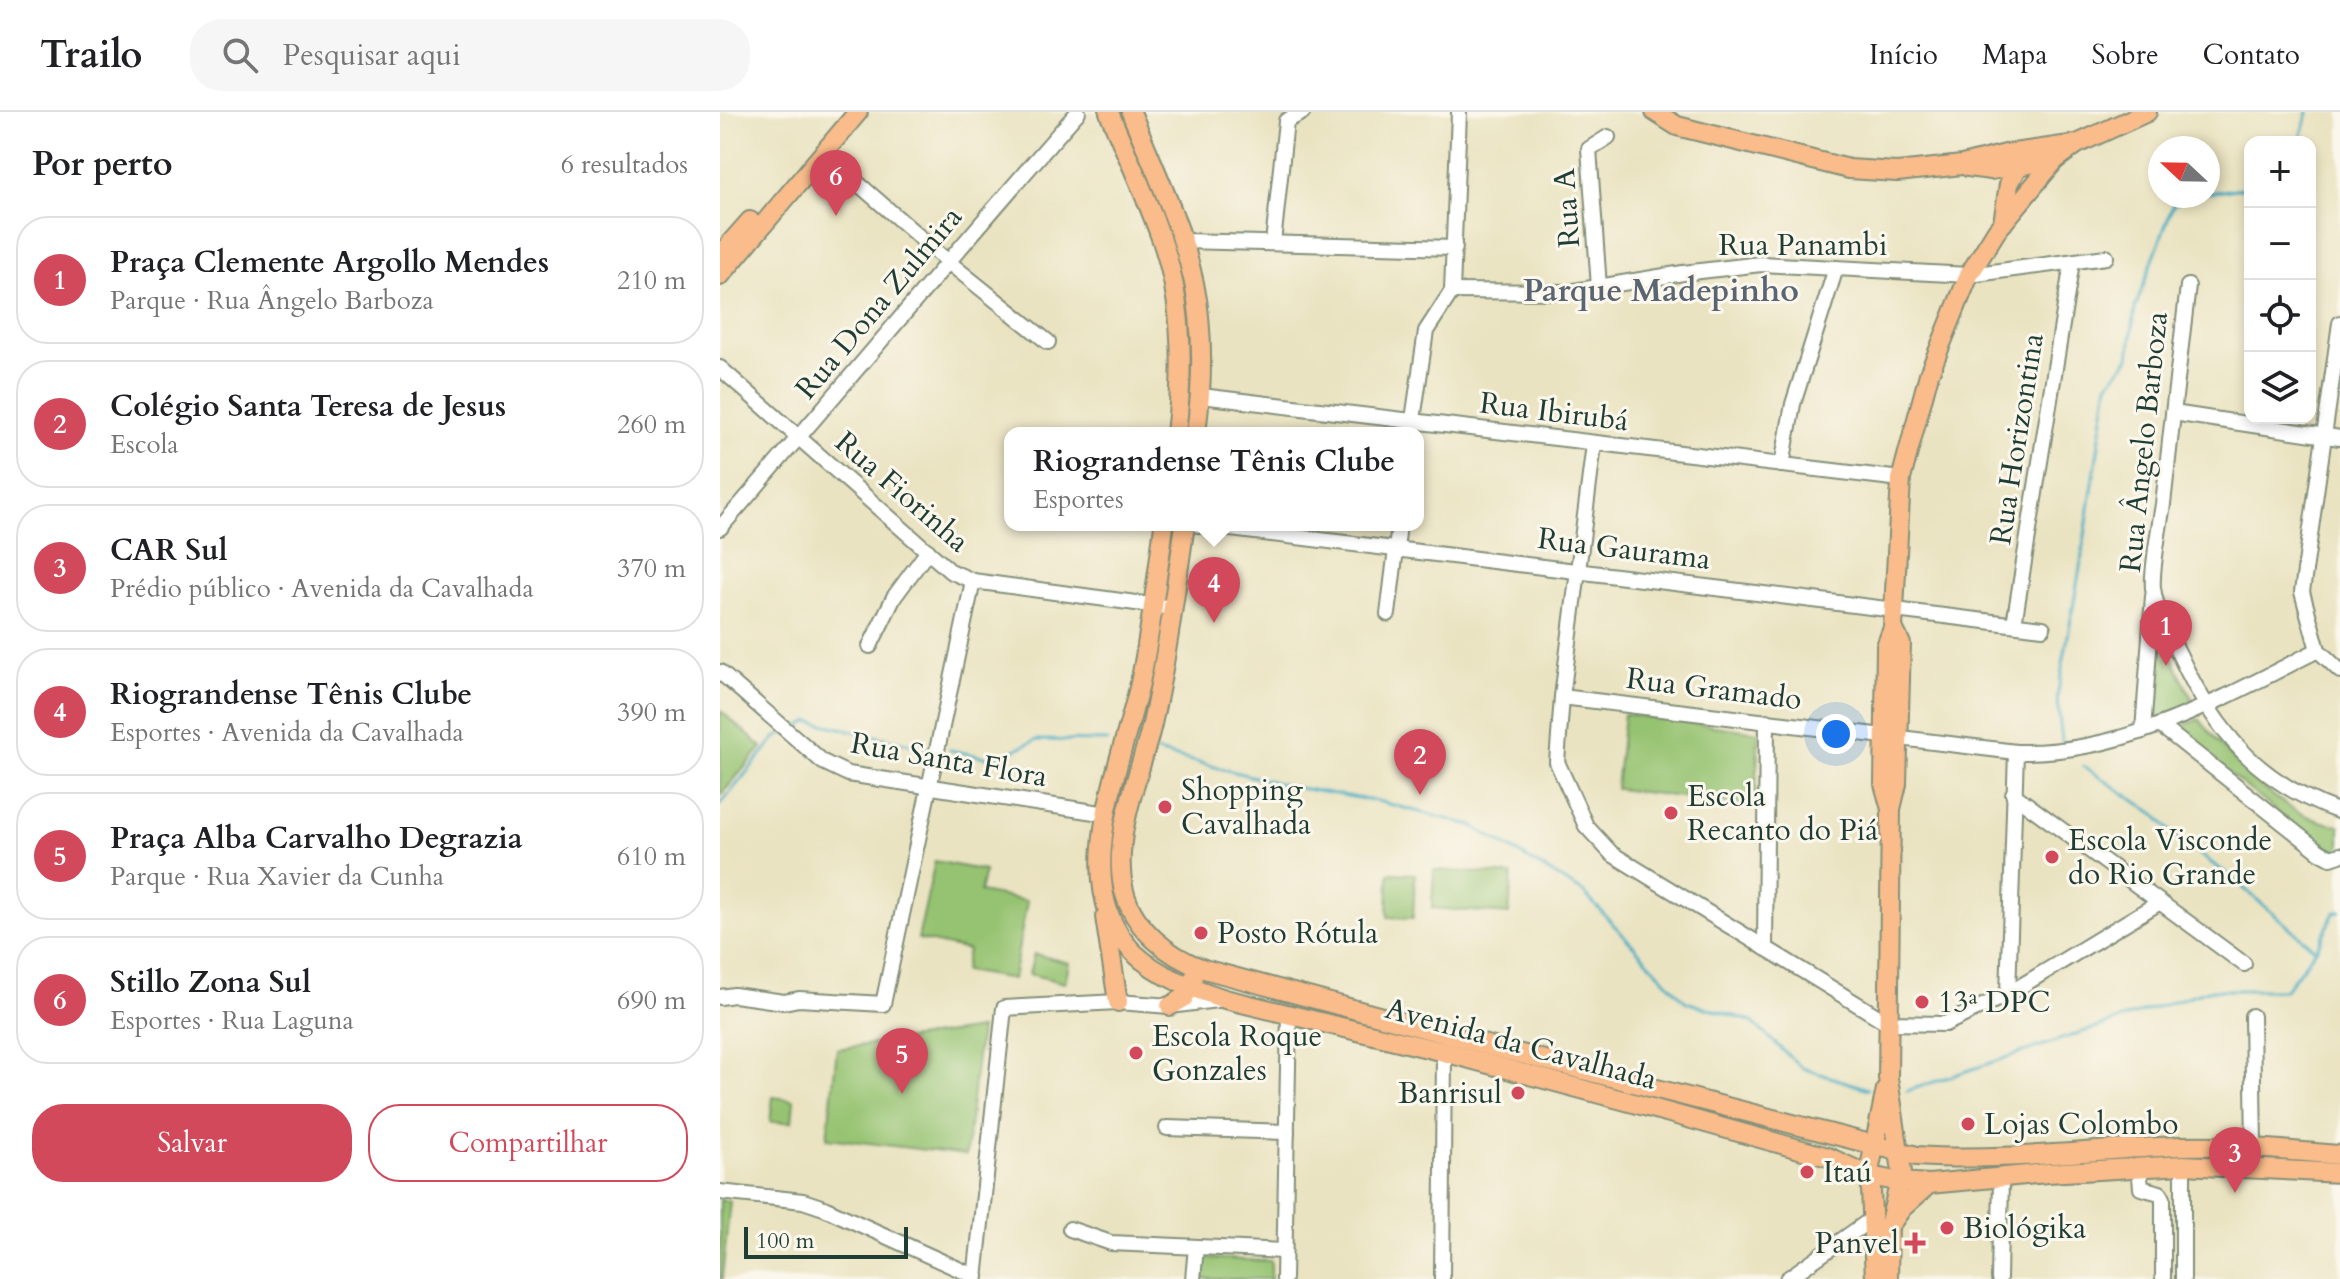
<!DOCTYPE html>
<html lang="pt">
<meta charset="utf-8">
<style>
body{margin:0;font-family:Cardo,serif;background:#f6f6f6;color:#202124}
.controls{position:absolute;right:24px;top:24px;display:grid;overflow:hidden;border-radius:16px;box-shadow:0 4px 12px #0003}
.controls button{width:72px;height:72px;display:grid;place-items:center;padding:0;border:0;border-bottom:2px solid #e0e0e0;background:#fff;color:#202124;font:40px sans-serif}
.compass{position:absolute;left:1428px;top:24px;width:72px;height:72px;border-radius:50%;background:#fff;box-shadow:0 4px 12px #0003;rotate:292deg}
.scale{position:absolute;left:24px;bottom:20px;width:164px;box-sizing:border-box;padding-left:8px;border:4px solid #1f3d34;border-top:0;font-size:22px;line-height:28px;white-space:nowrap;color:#1f3d34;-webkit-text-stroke:6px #fbf7ec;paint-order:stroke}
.you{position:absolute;left:1116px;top:622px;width:28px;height:28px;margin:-20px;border:6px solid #fff;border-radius:50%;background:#1a73e8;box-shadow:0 0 0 12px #1a73e833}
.badge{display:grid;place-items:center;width:52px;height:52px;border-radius:50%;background:#d1495b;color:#fff;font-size:26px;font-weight:700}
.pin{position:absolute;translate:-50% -66px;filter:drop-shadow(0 2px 4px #0008)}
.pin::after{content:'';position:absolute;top:42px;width:28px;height:24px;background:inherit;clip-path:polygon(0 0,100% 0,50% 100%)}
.popup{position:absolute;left:284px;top:315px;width:420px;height:104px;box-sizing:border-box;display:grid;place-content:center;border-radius:16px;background:#fff;filter:drop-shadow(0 2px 6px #0005);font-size:26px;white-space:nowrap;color:#757577}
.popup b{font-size:30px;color:#202124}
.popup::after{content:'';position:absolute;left:50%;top:100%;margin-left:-16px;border:16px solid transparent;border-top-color:#fff}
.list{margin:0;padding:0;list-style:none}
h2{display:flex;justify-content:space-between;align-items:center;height:104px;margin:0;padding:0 32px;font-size:34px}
h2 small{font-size:26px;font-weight:400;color:#757577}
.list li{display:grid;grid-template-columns:52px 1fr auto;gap:24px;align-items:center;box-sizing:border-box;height:128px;margin:0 16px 16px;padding:0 16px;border:2px solid #e0e0e0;border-radius:32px}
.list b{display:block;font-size:30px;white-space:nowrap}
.list p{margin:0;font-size:26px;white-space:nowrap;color:#757577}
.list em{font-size:26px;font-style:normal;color:#757577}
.actions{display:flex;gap:16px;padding:24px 32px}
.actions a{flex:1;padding:18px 0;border:2px solid #d1495b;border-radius:32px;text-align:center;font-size:28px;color:#d1495b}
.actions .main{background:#d1495b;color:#fff}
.icon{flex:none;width:44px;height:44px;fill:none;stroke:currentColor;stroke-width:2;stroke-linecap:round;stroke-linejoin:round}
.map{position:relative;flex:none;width:1620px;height:1167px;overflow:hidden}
header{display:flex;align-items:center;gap:48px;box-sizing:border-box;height:112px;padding:0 40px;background:#fff;border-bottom:2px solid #e0e0e0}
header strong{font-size:38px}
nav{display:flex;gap:44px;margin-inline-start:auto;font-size:28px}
.search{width:560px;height:72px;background:#f6f6f6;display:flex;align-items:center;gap:20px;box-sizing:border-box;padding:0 28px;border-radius:32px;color:#757577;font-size:30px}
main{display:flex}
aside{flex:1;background:#fff}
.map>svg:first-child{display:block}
.green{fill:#96c371;stroke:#5a8052;stroke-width:2}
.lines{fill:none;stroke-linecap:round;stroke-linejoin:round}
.stream{stroke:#42acc2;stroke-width:3}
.minor-casing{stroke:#84907a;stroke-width:18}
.major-casing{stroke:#84907a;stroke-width:22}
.minor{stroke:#fff;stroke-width:14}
.major{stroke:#f9bc8a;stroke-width:18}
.poi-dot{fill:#d1495b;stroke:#fbf7ec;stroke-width:3}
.labels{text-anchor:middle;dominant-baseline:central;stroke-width:6;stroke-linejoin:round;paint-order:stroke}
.street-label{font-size:30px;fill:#1f3d34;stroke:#fbf7ec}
.poi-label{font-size:30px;fill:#1f3d34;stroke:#fbf7ec;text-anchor:start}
.neighbourhood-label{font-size:32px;font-weight:bold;fill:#5a6574;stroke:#fbf7ec}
</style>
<header>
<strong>Trailo</strong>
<div class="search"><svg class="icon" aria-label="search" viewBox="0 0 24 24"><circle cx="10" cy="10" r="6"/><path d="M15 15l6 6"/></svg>Pesquisar aqui</div>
<nav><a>Início</a><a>Mapa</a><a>Sobre</a><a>Contato</a></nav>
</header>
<main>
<aside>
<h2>Por perto<small>6 resultados</small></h2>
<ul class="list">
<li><span class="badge">1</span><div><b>Praça Clemente Argollo Mendes</b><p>Parque · Rua Ângelo Barboza</p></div><em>210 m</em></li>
<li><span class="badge">2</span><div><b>Colégio Santa Teresa de Jesus</b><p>Escola</p></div><em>260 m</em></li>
<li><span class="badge">3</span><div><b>CAR Sul</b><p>Prédio público · Avenida da Cavalhada</p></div><em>370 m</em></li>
<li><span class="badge">4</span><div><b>Riograndense Tênis Clube</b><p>Esportes · Avenida da Cavalhada</p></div><em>390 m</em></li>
<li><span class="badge">5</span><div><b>Praça Alba Carvalho Degrazia</b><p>Parque · Rua Xavier da Cunha</p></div><em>610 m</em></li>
<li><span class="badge">6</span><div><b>Stillo Zona Sul</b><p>Esportes · Rua Laguna</p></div><em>690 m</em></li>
</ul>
<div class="actions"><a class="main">Salvar</a><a>Compartilhar</a></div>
</aside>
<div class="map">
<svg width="1620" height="1167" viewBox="0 0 1620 1167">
<rect width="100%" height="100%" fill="#fbf7ec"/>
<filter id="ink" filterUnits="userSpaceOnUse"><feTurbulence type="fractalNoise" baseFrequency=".0125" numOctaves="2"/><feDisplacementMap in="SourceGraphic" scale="16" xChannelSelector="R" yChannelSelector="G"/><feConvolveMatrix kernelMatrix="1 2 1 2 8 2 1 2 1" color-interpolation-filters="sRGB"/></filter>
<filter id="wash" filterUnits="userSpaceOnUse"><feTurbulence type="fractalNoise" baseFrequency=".006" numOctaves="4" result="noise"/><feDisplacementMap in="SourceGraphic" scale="32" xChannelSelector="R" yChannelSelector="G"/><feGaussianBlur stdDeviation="1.8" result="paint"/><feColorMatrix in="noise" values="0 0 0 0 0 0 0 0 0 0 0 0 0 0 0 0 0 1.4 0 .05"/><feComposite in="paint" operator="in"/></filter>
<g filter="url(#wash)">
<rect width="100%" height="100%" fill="#eae3c1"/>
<!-- green -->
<g class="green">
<polygon points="1438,517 1474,591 1442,605 1433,597"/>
<polygon points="1,599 42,635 0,684 0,600"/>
<polygon points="904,602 1039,620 1035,694 896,677"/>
<path d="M1479,607C1516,652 1559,704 1620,714V738L1613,740L1603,736L1454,618Z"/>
<polygon points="215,749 265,759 260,780 307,789 293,867 244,859 248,838 198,827"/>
<polygon points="714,758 792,763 789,802 712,796"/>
<polygon points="669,761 695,762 693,806 668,805"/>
<polygon points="314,842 349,851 345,871 309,862"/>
<polygon points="260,917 246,1043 107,1026 117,937"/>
<polygon points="53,985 74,988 72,1010 50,1010"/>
<polygon points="0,1088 10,1089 2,1167 0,1167"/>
<polygon points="485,1146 551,1149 551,1167 483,1167"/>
</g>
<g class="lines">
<!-- stream -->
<g class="stream">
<polyline points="1580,30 1588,0"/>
<polyline points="1488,81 1530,75"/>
<polyline points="72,618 90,609 207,636"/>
<polyline points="1342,629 1337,586 1361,450 1388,272 1409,246 1415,196 1453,93 1470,84"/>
<polyline points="230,638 274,647 316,628 387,629"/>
<polyline points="437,640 573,675 657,689 751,713 863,780 966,890 1031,909 1082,956 1148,977"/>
<polyline points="1363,654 1435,702 1458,727 1507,762 1596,838"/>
<polyline points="0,693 55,626 65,621"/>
<polyline points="1187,979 1488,878 1565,878 1596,838 1614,801 1620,799"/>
</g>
</g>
</g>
<g filter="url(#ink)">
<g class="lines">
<!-- minor casing -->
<g class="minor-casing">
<g id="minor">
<polyline points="103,41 227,149 328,230"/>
<polyline points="463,129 735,136"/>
<polyline points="553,131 566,9 583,0"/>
<path d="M1468,174C1459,247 1451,319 1443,392C1440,412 1431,459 1433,476C1436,499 1450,524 1460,544C1496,621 1539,671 1620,700"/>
<polyline points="879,175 869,37 888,25"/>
<polyline points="732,179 848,180 963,161 1041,152 1249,163 1386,145"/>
<polyline points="1620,211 1582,480 1598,538 1620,559"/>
<polyline points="0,256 230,459 253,469 453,496"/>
<polyline points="481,284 1181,367"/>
<polyline points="1453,301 1620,326"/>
<polyline points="691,321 706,219 732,179 739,0"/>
<polyline points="874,332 842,585 837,650 866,714 892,742 1168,911 1225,912 1288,882 1440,790"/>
<polyline points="1062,353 1073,292 1116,156"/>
<polyline points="478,413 1323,516"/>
<path d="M0,416C121,278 237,137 358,0"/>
<polyline points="668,502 679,413"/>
<polyline points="1294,512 1352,150"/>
<polyline points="150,534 174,485 208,439"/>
<polyline points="0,560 103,650 128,662 387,702"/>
<path d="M842,585L1296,640C1405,643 1503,586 1598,538"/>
<polyline points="1441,614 1600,740 1611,746 1620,743"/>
<polyline points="1423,619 1433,484"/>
<polyline points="1293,682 1524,852"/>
<polyline points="1045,836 1047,609"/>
<polyline points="1288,882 1296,640"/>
<polyline points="0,885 14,883 64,890 79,887 163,892 253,469"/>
<polyline points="1532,904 1534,1036"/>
<polyline points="447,1016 567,1020"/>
<polyline points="1419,1055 1421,1076 1440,1081 1443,1086 1443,1167"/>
<polyline points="0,1080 83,1089 104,1096 256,1165"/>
<polyline points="350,1117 391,1131 564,1139"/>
<polyline points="255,1167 284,896 398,890 450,894 505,887"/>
<polyline points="473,1167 476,1135"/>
<polyline points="564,1167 569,901"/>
<polyline points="722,1167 724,940"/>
<polyline points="1067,1167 1153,1106"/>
<polyline points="1279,1167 1281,1066"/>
<polyline points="1463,1167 1463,1053"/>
</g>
</g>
<!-- major casing -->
<g class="major-casing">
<g id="major">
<path d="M389,0C406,42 426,83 441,126C463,187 464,257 456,321"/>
<path d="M411,0C437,64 473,135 479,204C483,243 481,283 476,321"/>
<polyline points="935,0 957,14 1129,57 1177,60 1242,53 1286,42 1357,32"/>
<polyline points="1248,55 1271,58 1335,48 1357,32 1427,0"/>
<polyline points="1283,111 1289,72 1301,49"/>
<polyline points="0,143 30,109"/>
<polyline points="0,164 138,0"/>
<path d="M444,413C437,465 431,519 420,571C403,648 346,773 413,840C439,865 472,876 505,887L724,940L917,992L1108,1045L1150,1064L1181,1070L1209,1072L1328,1061L1463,1053L1620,1061"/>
<path d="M465,413C455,479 447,546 432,612C420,664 391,725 404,779C414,817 449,845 484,857L774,935L1197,1044C1285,1050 1373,1037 1461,1034C1514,1032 1567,1039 1620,1043"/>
<polyline points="1171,697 1164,672 1166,534 1173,516 1181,367 1209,262 1249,163 1277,118 1335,48"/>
<polyline points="385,805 398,890"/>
<polyline points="450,894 464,886 473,867"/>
<polyline points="1173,1109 1182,1096 1209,1072"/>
<polyline points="1155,1167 1150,1055 1166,977"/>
<polyline points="1168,1167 1169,1114 1182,1060 1168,966 1171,697 1177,672 1181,532 1173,516"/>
</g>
</g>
<!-- minor -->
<use href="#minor" class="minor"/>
<!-- major -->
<use href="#major" class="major"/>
</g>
</g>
<!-- markers -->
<g class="poi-dot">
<circle cx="445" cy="695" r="8"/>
<circle cx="951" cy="701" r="8"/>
<circle cx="1332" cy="745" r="8"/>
<circle cx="481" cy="821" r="8"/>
<circle cx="1202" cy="890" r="8"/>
<circle cx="416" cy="941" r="8"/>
<circle cx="798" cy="981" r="8"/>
<circle cx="1248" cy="1012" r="8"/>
<circle cx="1087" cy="1060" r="8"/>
<circle cx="1227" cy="1116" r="8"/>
<path d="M1191 1119h8v8h8v8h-8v8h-8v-8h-8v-8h8z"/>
</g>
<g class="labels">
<!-- street labels -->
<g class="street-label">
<text transform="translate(847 96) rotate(-94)">Rua A</text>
<text x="1083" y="133">Rua Panambi</text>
<text transform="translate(159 191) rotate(-50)">Rua Dona Zulmira</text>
<text transform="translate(834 300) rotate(7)">Rua Ibirubá</text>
<text transform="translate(1297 327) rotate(-81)">Rua Horizontina</text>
<text transform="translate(1424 330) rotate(-84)">Rua Ângelo Barboza</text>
<text transform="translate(182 380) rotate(41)">Rua Fiorinha</text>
<text transform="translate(904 437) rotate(7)">Rua Gaurama</text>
<text transform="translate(994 577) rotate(7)">Rua Gramado</text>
<text transform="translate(229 648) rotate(10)">Rua Santa Flora</text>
<text transform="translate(801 932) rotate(15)">Avenida da Cavalhada</text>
</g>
<!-- poi labels -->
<g class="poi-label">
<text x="461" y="678">Shopping<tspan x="461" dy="34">Cavalhada</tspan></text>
<text x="967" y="684">Escola<tspan x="967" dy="34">Recanto do Piá</tspan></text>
<text x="1348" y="728">Escola Visconde<tspan x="1348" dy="34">do Rio Grande</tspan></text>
<text x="497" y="821">Posto Rótula</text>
<text x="1218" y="890">13ª DPC</text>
<text x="432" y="924">Escola Roque<tspan x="432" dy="34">Gonzales</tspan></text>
<text x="782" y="981" text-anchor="end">Banrisul</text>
<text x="1264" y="1012">Lojas Colombo</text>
<text x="1103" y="1060">Itaú</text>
<text x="1243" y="1116">Biológika</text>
<text x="1179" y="1131" text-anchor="end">Panvel</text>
</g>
<!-- neighbourhood labels -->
<g class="neighbourhood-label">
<text x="941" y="179">Parque Madepinho</text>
</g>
</g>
</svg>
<div class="controls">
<button>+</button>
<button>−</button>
<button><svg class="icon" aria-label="locate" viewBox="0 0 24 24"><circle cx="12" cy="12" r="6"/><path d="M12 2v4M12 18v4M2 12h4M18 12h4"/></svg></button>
<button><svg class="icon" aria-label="layers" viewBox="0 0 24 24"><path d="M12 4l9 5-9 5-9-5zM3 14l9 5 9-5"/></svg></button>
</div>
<svg class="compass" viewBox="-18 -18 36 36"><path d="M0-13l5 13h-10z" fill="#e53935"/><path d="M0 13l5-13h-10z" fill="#757577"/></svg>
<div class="scale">100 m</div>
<div class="you"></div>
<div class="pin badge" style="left:1446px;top:554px">1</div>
<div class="pin badge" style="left:700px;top:683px">2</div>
<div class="pin badge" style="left:1515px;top:1081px">3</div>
<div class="pin badge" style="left:494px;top:511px">4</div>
<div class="popup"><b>Riograndense Tênis Clube</b>Esportes</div>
<div class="pin badge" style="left:182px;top:982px">5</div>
<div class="pin badge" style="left:116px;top:104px">6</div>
</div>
</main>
